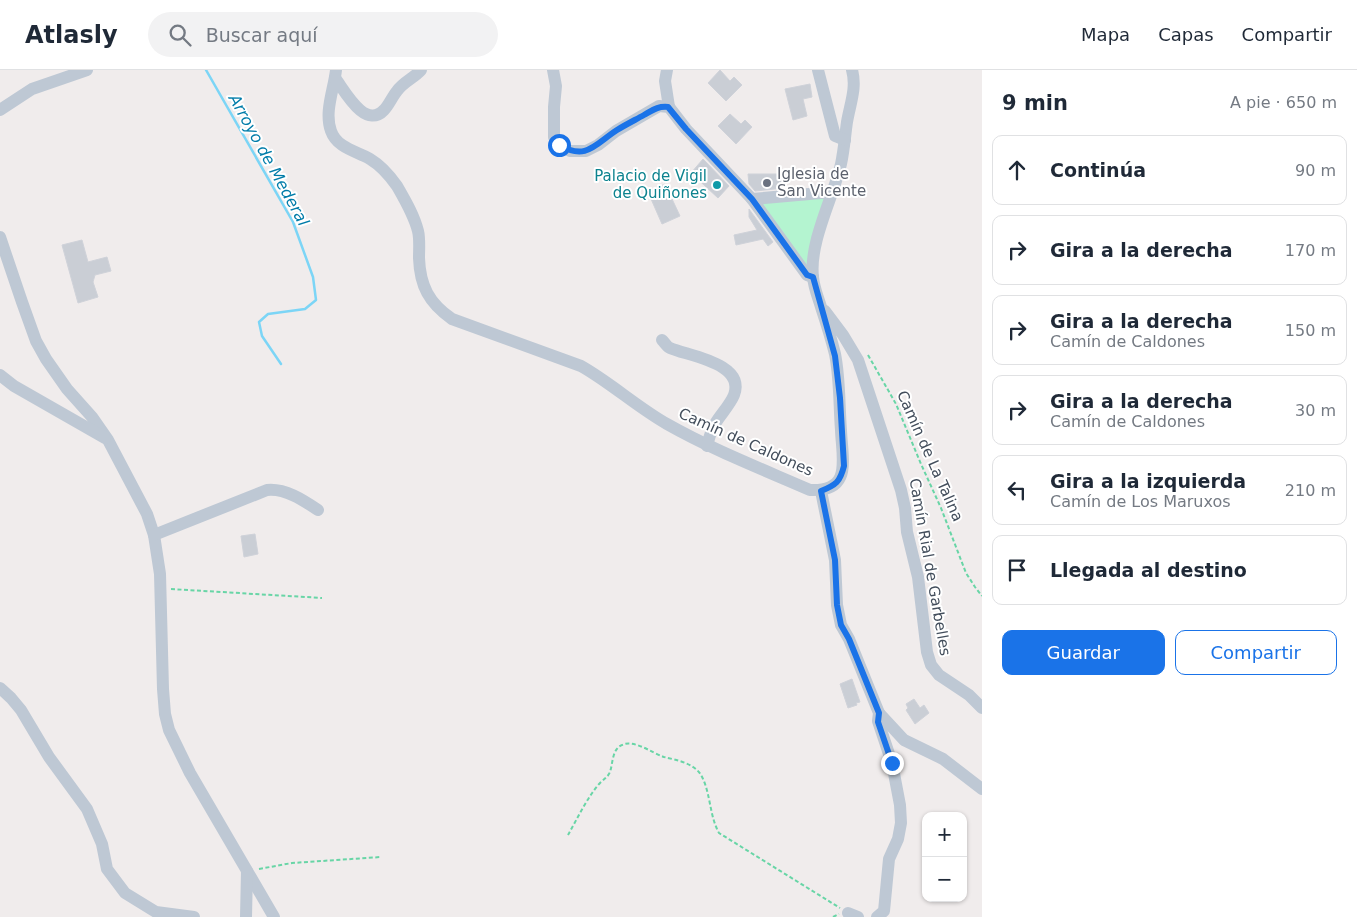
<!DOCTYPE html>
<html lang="es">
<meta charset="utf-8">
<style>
body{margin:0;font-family:"DejaVu Sans",sans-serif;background:#f2f2f3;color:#1f2937}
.controls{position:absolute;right:15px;bottom:15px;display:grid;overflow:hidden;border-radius:10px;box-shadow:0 1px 4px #0004}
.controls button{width:45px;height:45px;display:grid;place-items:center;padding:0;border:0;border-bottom:1px solid #e0e1e3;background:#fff;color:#1f2937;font:25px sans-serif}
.stop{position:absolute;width:15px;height:15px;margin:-11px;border:4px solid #1a73e8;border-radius:50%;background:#fff}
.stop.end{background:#1a73e8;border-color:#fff;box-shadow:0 1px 5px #0008}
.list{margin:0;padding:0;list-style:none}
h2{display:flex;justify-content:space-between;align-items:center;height:65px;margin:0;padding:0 20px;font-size:21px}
h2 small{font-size:16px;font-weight:400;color:#747a83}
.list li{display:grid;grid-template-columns:32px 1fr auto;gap:15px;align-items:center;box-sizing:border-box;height:70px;margin:0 10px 10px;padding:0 10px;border:1px solid #e0e1e3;border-radius:10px}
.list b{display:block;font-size:19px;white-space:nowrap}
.list p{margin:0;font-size:16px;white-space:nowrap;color:#747a83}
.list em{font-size:16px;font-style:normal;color:#747a83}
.actions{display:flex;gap:10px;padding:15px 20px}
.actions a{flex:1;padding:11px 0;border:1px solid #1a73e8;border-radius:10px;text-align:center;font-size:18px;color:#1a73e8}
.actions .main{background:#1a73e8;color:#fff}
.icon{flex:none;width:28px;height:28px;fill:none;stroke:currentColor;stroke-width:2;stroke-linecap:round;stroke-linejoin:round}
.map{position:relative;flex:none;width:982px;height:847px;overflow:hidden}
header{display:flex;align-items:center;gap:30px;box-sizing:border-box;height:70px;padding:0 25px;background:#fff;border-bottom:1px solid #e0e1e3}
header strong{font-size:24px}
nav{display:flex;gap:28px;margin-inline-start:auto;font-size:18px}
.search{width:350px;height:45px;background:#f2f2f3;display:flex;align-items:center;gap:12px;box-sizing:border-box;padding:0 18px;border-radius:28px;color:#747a83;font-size:19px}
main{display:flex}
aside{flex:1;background:#fff}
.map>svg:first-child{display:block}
.green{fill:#b4f4d0}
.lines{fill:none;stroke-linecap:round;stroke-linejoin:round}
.stream{stroke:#7cd5f6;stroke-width:2.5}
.building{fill:#caced5;stroke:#cfd2d9}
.path{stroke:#68d5a6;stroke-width:2;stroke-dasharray:4 2.5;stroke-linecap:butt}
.minor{stroke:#bec8d4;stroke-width:12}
.route{stroke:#1a73e8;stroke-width:6}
.worship-dot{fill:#6b7280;stroke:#fff;stroke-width:2}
.culture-dot{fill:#0f9aa8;stroke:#fff;stroke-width:2}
.labels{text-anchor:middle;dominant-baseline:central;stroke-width:4;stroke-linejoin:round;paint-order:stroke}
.worship-label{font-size:15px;fill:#5b616d;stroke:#fff;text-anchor:start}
.culture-label{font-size:15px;fill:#0d838f;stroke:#fff;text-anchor:end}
.street-label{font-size:15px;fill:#434e5c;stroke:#fff}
.water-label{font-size:16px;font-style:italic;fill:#017ca9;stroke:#fff}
</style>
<header>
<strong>Atlasly</strong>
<div class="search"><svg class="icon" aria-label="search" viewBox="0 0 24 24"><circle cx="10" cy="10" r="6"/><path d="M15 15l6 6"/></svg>Buscar aquí</div>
<nav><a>Mapa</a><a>Capas</a><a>Compartir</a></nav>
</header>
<main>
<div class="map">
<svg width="982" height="847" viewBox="0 0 982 847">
<rect width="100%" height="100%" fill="#f0ecec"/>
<!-- green -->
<polygon class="green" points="832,122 813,207 752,129"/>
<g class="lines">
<!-- stream -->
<polyline class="stream" points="206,0 293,152 313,207 316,230 305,239 268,244 259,252 262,266 281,294"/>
</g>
<!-- building -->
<g class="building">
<polygon points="720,0 730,11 734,7 742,15 726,31 708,13"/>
<polygon points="810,14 812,27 803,29 807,46 793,50 785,19"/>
<polygon points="730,44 741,54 745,50 752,57 736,74 718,56"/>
<polygon points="703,89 729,116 718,128 691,103"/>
<polygon points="748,104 785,104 785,118 755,121 749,114"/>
<polygon points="665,114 680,146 662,154 648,122"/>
<polygon points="749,139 773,172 768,176 763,169 736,175 734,165 757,160 749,147"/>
<polygon points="82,170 88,192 107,187 111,201 95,205 93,212 98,227 78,233 62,175"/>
<polygon points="255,464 258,484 244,487 241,466"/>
<polygon points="852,609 860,632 856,633 857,635 848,638 840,614"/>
<polygon points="914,629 920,638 924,635 929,643 915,654 906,640 908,638 906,634"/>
</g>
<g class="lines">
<!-- path -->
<g class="path">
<polyline points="868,285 896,334 921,394 941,438 966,503 975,517 982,526"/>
<polyline points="171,519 322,528"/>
<path d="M568,765C577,749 588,726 600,713C604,709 608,707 610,702C613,693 612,679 622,675C634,669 652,683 664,687C676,690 694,693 701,705C711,723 709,745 719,763L840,838"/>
<polyline points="259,799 292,793 381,787"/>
<polyline points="833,847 839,844"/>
</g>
<!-- minor -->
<g class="minor">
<path d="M336,0C334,19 324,42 331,61C337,78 356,81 370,89C380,95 390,106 397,116C405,130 414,145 418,161C420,169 419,179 419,188C420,216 429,233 452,249L581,296C611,313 637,337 667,354C713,380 762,399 810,420C853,422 842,389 841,360C839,335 840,309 835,284C831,268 826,252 821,237C818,227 814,218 813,207C809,172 833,128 841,94C844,80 845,66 847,52C850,34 857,18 852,0"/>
<polyline points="553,0 556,16 554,37 554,67 559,75 570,81 586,81 598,75 616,61 659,36 669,37 686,59 752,129 807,205 813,207"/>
<polyline points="667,0 665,11 669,37"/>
<polyline points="818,0 835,66 845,70"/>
<path d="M335,8C345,21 365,60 384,40C389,35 392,27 397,21C403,12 414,8 421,0"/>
<polyline points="0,40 32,19 87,0"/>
<polyline points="752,129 832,122"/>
<polyline points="0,167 22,232 36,271 46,289 67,319 92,347 108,370 147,444 154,465 160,504 163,619 165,644 169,660 190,703 274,847"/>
<polyline points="825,241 843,265 858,290 901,420 905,438 907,462 918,507 927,582 931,595 939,605 969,625 982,638"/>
<path d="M662,270C665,273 667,277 670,278C688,286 746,293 734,325C730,335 720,345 715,354C711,360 709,368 707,376"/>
<polyline points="0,305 14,316 105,368"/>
<polyline points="821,421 835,490 837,535 841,555 849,569 879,643 878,651 892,693 900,735 901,753 898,769 889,789 884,841 877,847"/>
<path d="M154,465L267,420C285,418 303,430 318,440"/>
<polyline points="0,618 11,628 21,640 49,687 87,739 102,774 107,799 125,823 156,842 194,847"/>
<polyline points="879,643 904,670 943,689 982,719"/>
<polyline points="848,843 858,847"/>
<polyline points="246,847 247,801"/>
</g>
</g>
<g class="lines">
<!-- route -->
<path class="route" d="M559,75C587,91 595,74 617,60C625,55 635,50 644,45C653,40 658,36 668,37L686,59L752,129L807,205L813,207L835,286L840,328L844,396C840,412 836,415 821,421L835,490L837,535L841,555L849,569L879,643L878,652L892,693"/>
</g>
<!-- markers -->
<circle class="worship-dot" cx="767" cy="113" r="5"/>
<circle class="culture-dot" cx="717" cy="115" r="5"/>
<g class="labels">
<!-- worship labels -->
<g class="worship-label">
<text x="777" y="104">Iglesia de<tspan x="777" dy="17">San Vicente</tspan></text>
</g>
<!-- culture labels -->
<g class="culture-label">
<text x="707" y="106">Palacio de Vigil<tspan x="707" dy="17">de Quiñones</tspan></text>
</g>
<!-- street labels -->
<g class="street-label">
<text transform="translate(746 372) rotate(24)">Camín de Caldones</text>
<text transform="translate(930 386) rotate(66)">Camín de La Talina</text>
<text transform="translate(930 497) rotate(80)">Camín Rial de Garbelles</text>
</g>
<!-- water labels -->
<g class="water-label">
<text transform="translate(269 90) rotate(61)">Arroyo de Mederal</text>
</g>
</g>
</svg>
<div class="controls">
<button>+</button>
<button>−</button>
</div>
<div class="stop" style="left:559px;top:75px"></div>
<div class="stop end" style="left:892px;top:693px"></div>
</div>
<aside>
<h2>9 min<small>A pie · 650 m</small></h2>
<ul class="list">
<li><svg class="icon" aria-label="ahead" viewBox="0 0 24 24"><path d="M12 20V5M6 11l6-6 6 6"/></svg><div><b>Continúa</b></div><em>90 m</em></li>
<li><svg class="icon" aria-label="right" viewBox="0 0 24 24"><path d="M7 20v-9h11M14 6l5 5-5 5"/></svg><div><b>Gira a la derecha</b></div><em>170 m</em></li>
<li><svg class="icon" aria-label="right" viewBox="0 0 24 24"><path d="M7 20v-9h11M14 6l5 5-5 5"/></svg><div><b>Gira a la derecha</b><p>Camín de Caldones</p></div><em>150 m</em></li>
<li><svg class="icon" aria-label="right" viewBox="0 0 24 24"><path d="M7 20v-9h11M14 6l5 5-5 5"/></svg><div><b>Gira a la derecha</b><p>Camín de Caldones</p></div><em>30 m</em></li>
<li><svg class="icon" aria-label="left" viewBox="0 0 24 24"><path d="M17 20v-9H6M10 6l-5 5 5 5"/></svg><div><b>Gira a la izquierda</b><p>Camín de Los Maruxos</p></div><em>210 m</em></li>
<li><svg class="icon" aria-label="arrive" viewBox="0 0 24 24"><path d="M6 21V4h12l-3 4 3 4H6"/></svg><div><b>Llegada al destino</b></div></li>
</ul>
<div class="actions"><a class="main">Guardar</a><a>Compartir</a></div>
</aside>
</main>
